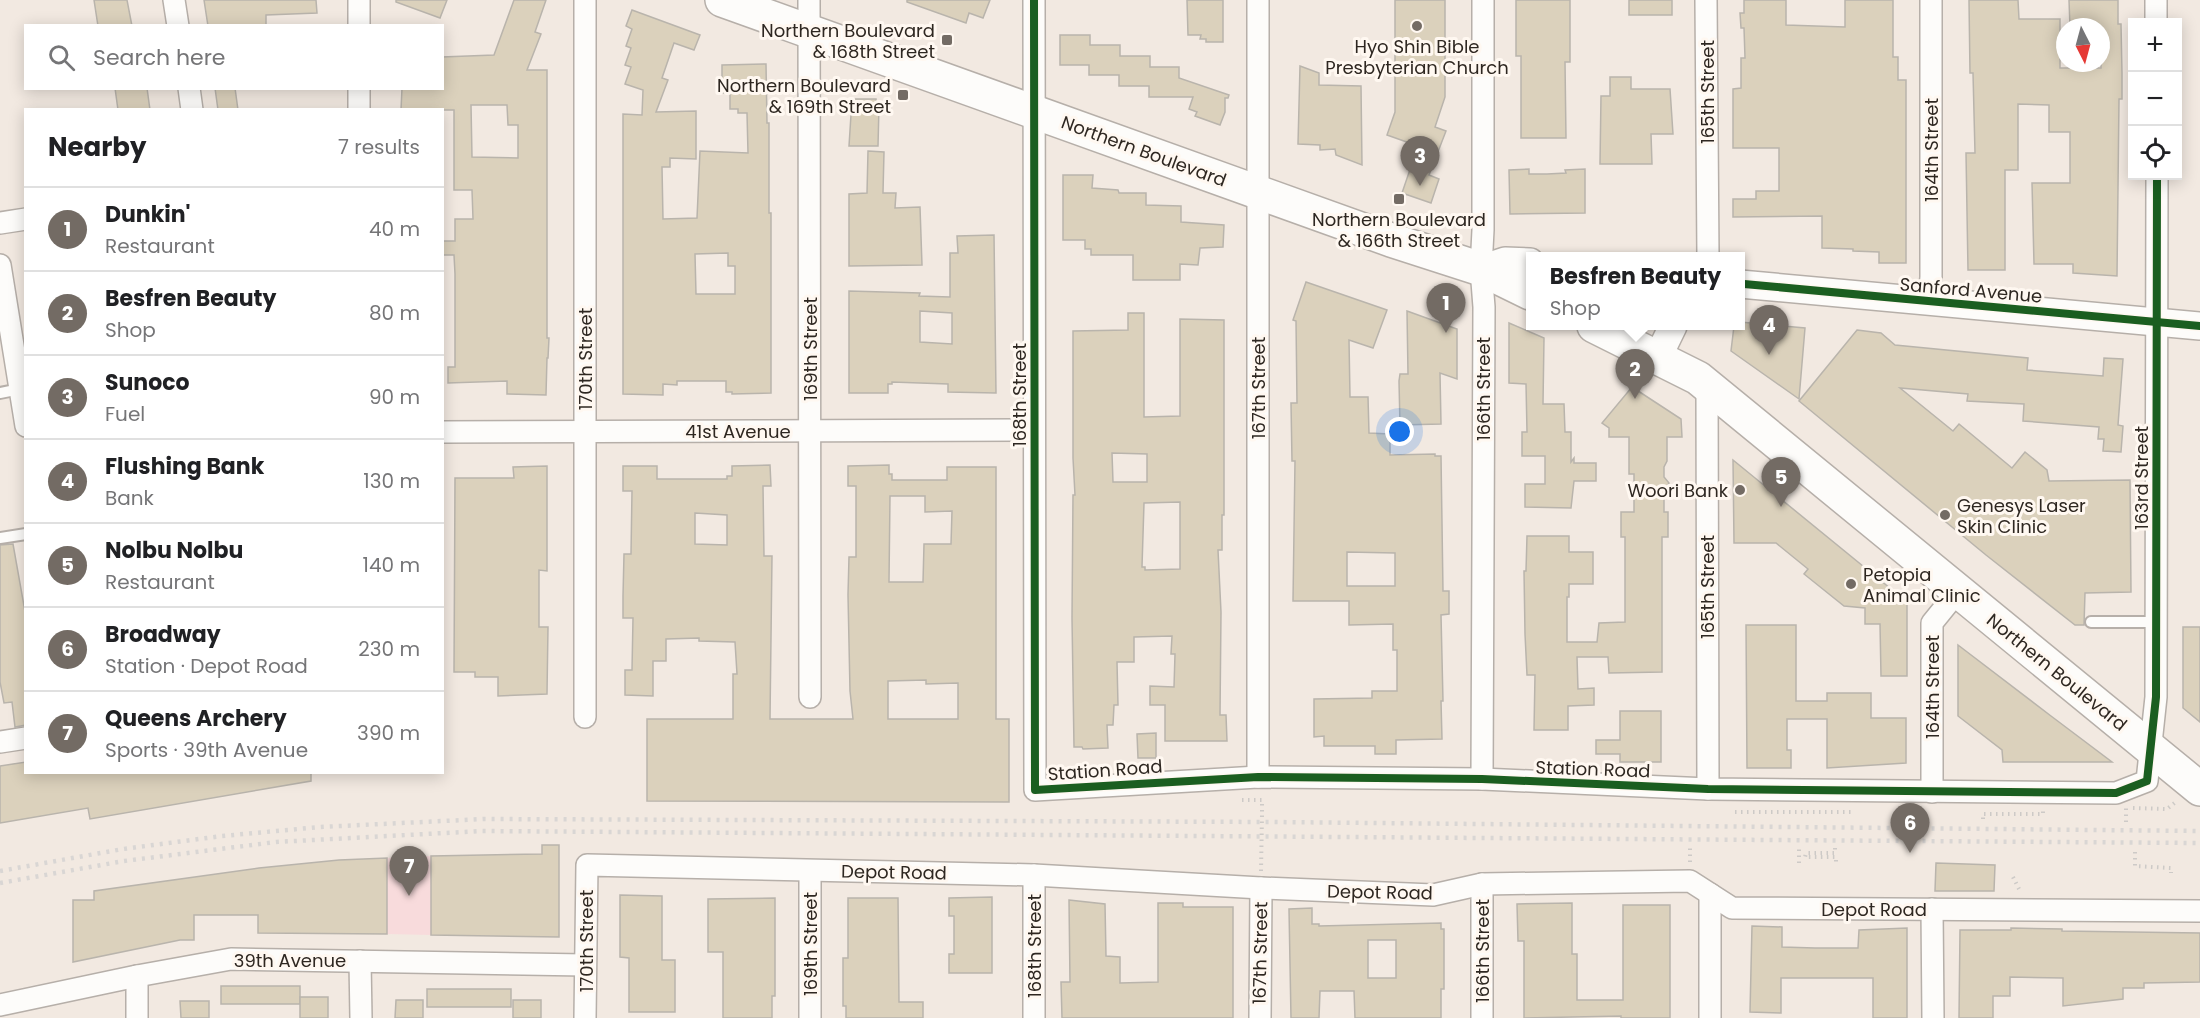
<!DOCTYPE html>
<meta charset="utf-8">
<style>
body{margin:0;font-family:Poppins,sans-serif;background:#f6f6f6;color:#202124}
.controls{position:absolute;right:18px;top:18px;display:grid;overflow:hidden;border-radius:0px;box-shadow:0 3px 15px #0003}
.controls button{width:54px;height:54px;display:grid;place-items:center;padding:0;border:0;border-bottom:2px solid #e0e0e0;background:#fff;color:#202124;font:30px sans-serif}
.compass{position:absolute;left:2056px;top:18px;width:54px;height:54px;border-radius:50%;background:#fff;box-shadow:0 3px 15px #0003;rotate:174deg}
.you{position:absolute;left:1400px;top:432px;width:21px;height:21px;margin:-15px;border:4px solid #fff;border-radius:50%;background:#1a73e8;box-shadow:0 0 0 9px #1a73e833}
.badge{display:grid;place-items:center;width:39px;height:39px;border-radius:50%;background:#736b64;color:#fff;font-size:20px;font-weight:700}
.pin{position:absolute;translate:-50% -50px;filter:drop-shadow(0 2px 3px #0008)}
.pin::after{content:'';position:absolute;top:32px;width:21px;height:18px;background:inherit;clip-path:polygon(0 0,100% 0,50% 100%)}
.popup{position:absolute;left:1526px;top:252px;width:219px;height:78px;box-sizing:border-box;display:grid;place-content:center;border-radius:0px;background:#fff;filter:drop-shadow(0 2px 4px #0005);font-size:20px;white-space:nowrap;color:#757577}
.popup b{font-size:22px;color:#202124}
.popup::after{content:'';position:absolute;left:50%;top:100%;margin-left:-12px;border:12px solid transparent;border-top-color:#fff}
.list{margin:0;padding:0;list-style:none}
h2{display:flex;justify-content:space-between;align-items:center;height:78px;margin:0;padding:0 24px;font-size:26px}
h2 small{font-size:20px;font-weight:400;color:#757577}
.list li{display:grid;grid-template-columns:39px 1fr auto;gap:18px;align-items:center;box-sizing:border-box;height:84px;padding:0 24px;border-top:2px solid #e0e0e0}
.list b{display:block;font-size:22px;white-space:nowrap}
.list p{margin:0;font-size:20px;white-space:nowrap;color:#757577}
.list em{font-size:20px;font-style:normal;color:#757577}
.icon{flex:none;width:33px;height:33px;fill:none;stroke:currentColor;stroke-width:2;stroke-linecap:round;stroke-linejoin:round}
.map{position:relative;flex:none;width:2200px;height:1018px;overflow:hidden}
.search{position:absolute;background:#fff;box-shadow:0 3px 15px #0003;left:24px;top:24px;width:420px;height:66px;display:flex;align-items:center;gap:15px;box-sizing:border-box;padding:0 21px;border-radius:0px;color:#757577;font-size:22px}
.panel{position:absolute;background:#fff;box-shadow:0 3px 15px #0003;left:24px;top:108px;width:420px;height:666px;border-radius:0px}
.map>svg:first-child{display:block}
.green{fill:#f8dbdc}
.building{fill:#dbd1bc;stroke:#b9b4ac;stroke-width:1.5;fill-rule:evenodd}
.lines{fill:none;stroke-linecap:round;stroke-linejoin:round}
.service-casing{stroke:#b6afa9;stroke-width:14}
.minor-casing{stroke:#b6afa9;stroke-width:24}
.tertiary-casing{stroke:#b6afa9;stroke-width:30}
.primary-casing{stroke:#b6afa9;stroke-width:36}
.path{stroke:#cdcac7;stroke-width:4;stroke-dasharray:1.5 4.5;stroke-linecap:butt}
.service{stroke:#fdfcfa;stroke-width:10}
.minor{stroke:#fdfcfa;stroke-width:21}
.tertiary{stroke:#fdfcfa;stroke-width:27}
.primary{stroke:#fdfcfa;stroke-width:33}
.rail{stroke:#d9d6d4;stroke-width:4.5;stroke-dasharray:3 6;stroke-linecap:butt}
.path-bridge{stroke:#cdcac7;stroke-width:4;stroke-dasharray:1.5 4.5;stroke-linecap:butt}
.cycleway-casing{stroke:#fff8f1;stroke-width:11}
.cycleway{stroke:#1b5e20;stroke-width:8}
.poi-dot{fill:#736b64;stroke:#fff8f1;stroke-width:2}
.labels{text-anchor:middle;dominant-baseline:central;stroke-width:6;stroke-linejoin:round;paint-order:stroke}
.poi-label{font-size:18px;fill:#2e2721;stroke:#fff8f1;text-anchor:end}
.street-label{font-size:18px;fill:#2e2721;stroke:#fff8f1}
</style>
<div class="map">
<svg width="2200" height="1018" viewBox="0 0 2200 1018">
<rect width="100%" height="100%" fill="#f2e9e1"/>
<!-- green -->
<polygon class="green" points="431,856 431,935 387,934 387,858"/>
<!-- building -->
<g class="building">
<polygon points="94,0 127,0 132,26 98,26"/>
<polygon points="204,0 316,0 317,13 266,15 266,26 208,26"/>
<polygon points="396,0 447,0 440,18 396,2"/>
<path d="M514,0H546L535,32L541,34L527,70H547V338H549L548,358H547L546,395L507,394V381L448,383V367H455V274L454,255H442V241H455V219H473L472,190H454V110H401L402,88H442V57L494,55ZM471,105H507L508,125H518V158L472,157Z"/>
<polygon points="907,0 990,0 983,18 969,13 966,23 907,2"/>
<polygon points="1187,0 1223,0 1223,42 1206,42 1206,39 1200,39 1201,35 1188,35"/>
<polygon points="1395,0 1445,0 1445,97 1435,127 1446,131 1429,175 1439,179 1431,203 1402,193 1418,146 1387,135 1395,112"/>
<polygon points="1516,0 1570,0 1570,62 1565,62 1566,138 1521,138 1521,56 1516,56"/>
<rect x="1629" y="0" width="43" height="15"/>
<polygon points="1744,0 1786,0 1786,25 1845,27 1845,0 1893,0 1893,57 1898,57 1898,80 1906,80 1906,263 1879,263 1879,252 1853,251 1853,249 1822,248 1822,216 1733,217 1733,199 1756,199 1756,191 1779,191 1779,148 1733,148 1733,89 1741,88 1741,58 1745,58 1744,28 1741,28 1740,13 1744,13"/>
<polygon points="1969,0 2018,0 2019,19 2060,19 2060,68 2101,68 2101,27 2070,27 2069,0 2118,0 2118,24 2121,24 2122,73 2122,99 2119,99 2117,276 2073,273 2073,264 2034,264 2032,183 2070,183 2070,132 2049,132 2049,105 2018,104 2018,170 2005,170 2005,270 1968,270 1966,153 1975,153 1973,73 1970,73"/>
<path d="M632,10L700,35L694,50L674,43L662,78L668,80L656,112L696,111V159L670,158V167H662L663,219L697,218L700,151L748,153L747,113H738V109H730V93H722V65L766,64L767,123H769V213H771V393L732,394V392H726V381H677V385L663,384V395L623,394V114L642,115L643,90L625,84L631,67L625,65L631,48L626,46L632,29L626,26ZM728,253V266H735V294H696L695,254Z"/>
<polygon points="1060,35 1090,35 1090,45 1120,45 1120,56 1150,56 1150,67 1179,67 1179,78 1229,95 1228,98 1225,98 1225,112 1220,125 1195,116 1197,112 1189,109 1193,97 1149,97 1149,86 1119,86 1119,75 1089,75 1089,65 1060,65"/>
<polygon points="1300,66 1319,73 1319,85 1361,86 1362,165 1336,155 1335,149 1320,150 1320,145 1298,144"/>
<polygon points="1610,77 1631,77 1631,89 1670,89 1673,134 1651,134 1652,164 1600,164 1601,96 1610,96"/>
<polygon points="115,88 147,88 150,110 118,110"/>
<polygon points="215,88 235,88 238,110 218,110"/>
<polygon points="852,99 876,99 876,106 879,106 878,146 849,146"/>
<polygon points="868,151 884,152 883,193 896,193 895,208 920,207 922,265 849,266 849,194 867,193"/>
<polygon points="1529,169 1529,174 1547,174 1566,173 1565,170 1585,169 1585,213 1510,214 1509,170"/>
<polygon points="1063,175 1093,175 1092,188 1118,190 1119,193 1146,193 1146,205 1181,206 1181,222 1224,225 1223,247 1200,248 1198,265 1180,264 1180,280 1133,280 1133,255 1091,255 1091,249 1085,249 1085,240 1063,240"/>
<path d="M994,235L996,393L948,392V384L892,382V384H888V393H849V291L920,293L919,296L950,297V253H958L957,236ZM920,311L952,313V344L920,342Z"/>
<path d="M1306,282L1387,310L1373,348L1349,340L1350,397H1368L1369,433L1390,434V455L1435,454V456H1441L1443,591H1449V614L1441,615L1443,701H1441L1442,739L1396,740V754H1375V746H1324V736L1314,737V699L1372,698V691H1397V650H1393V624L1349,625V601H1293L1295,461H1292L1291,403H1297L1296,321L1293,320ZM1347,552L1395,553V586H1347Z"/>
<polygon points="1407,311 1457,329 1457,379 1440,373 1441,424 1400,425 1399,381 1400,374 1408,374"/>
<path d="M1128,313H1144V417L1180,416V319L1224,320V515H1222V550H1218L1221,612L1220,715H1226L1227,741H1165V705H1150V686L1174,687L1175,654H1171L1172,636L1134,637V662H1117L1118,705H1114L1113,725H1107L1108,748L1083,749L1082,747H1074L1072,618L1073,495H1075L1073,458V331L1128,330ZM1112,453L1147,454V482H1113ZM1180,502V569L1145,570V567H1142L1144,503Z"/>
<polygon points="1740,322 1805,328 1799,399 1731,351 1734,326 1740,326"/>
<polygon points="1509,323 1544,338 1543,404 1564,404 1565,432 1571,432 1571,462 1574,458 1574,463 1596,463 1596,481 1574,481 1571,508 1525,507 1525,484 1545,484 1545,456 1522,456 1522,432 1527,432 1526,384 1509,383"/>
<polygon points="1857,330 1881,333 1895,345 2028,358 2027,370 2103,376 2104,358 2123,359 2118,425 2123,426 2121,452 2103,451 2104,439 2098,439 2099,427 2023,421 2024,404 1967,401 1968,394 1900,388 1953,431 1959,424 2012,468 2025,452 2047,470 2049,481 2130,480 2131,592 2085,593 2084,625 2075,625 1986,555 1799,401"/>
<polygon points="1632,387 1681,419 1682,437 1667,437 1667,461 1664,467 1664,477 1669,483 1664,491 1664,512 1668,512 1668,537 1662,537 1662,672 1609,673 1608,657 1577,657 1578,689 1594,688 1594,705 1568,706 1568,730 1534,730 1535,675 1527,675 1525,634 1524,571 1526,571 1527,536 1569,536 1569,552 1593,552 1593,584 1569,584 1569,597 1567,597 1567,642 1597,642 1599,623 1625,622 1625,537 1621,537 1621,512 1634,512 1634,474 1629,474 1629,437 1609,437 1609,428 1602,423"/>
<polygon points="1733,460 1907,602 1907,676 1881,676 1880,624 1865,624 1865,608 1844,606 1804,574 1808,569 1776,543 1734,543"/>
<path d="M770,465L771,486H763L764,556H772L770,719H853L850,691L848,595L849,557H856V486H848V466L889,465V474H892V480H947V467H996V719H1009V802L647,801V719H733V674H737L735,642L699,641V638L666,639V661H653V696L625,695V670H632L633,618H623V596L624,554H631L632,491H623V466H657V479H727V476H732V466ZM890,496H925V512L952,511L951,544H924L923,582H889ZM695,513L727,515V545L695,544ZM926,680V684L958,683V719H888V681Z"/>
<polygon points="547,466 547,571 539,570 539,627 548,627 547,694 498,696 498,677 475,677 475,672 454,672 455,478 514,478 513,467"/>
<polygon points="13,544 26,617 26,725 15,727 12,702 4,703 0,682 0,545"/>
<polygon points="1746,625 1796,625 1796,701 1827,701 1827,693 1871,693 1871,718 1906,718 1906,763 1827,768 1827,719 1787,719 1787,750 1791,750 1791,768 1747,768"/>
<polygon points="2183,627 2200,627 2200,722 2183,708"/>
<polygon points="1958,645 2051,716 2112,762 2003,762 2002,750 1958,716"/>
<polygon points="1620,711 1661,711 1661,762 1620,762 1620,754 1596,754 1596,740 1620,740"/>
<polygon points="1156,733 1156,758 1138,758 1137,734"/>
<polygon points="26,762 26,772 311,772 311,781 90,819 88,808 0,823 0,766"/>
<polygon points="542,845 559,845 559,937 431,935 431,856 542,854"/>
<polygon points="387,858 387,934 258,933 258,915 194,915 194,940 180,940 73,962 73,900 94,900 94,891 259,868 339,860"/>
<polygon points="1936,863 1995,865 1994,891 1935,891"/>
<polygon points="620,895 662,896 662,960 675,960 675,1012 629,1012 629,958 620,957"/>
<polygon points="992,897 992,973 949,973 949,954 954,954 954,916 949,916 949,898"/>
<polygon points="775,898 775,996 772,996 772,1018 723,1018 723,952 708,952 708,899"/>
<polygon points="848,898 898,898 899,1002 923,1002 923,1018 846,1018 846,1006 843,1006 843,958 848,958"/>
<polygon points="1069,900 1105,904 1106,956 1120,957 1120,983 1158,982 1158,903 1183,903 1183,907 1233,907 1233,1018 1062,1018 1061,982 1070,982"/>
<polygon points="1572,903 1572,954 1577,954 1577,1000 1623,1000 1623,905 1670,905 1670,1018 1621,1018 1621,1016 1524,1018 1524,941 1518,941 1517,904"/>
<path d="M1312,908V924H1319V926L1441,923V929H1444V989H1441V1018H1355L1354,991H1320L1319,1018H1291L1289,909ZM1368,940H1396V978H1368Z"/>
<polygon points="1752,926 1782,927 1782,947 1815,948 1858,948 1859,930 1907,928 1907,1018 1873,1018 1873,978 1781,978 1781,1013 1750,1012"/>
<polygon points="2011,928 2062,929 2062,931 2200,933 2200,982 2144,983 2144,988 2123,988 2123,999 2063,1006 2063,978 2010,977 2010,996 1993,996 1993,1018 1959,1018 1960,930 2011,930"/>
<rect x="221" y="986" width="79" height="18"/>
<rect x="427" y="989" width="84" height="18"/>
<rect x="300" y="997" width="28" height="21"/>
<polygon points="396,1000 423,1000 423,1018 395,1018"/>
<rect x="513" y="1000" width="28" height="18"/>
<polygon points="180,1001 209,1001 209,1018 181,1018"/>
</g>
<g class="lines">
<!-- service casing -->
<g class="service-casing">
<g id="service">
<polyline points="0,393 20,389"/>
<polyline points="0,538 26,534"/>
<polyline points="2091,622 2156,622"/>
</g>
</g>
<!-- minor casing -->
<g class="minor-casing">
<g id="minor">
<polyline points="174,0 178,26"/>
<polyline points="359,0 359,26"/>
<polyline points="585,0 585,717"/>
<polyline points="809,0 810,697"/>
<polyline points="1034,0 1035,790 1258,777 1482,779 1708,789 2116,793 2147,781 2156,697 2157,176"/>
<polyline points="1258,0 1258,777"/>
<polyline points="1706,0 1708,256"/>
<polyline points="2156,0 2156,22"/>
<polyline points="189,88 192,110"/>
<polyline points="359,88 359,110"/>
<polyline points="0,223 26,219"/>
<polyline points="0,265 26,426"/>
<polyline points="1929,300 1931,277 1931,0"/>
<polyline points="1707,385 1708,789"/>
<polyline points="442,432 1034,430"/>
<polyline points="0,742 26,738"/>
<polyline points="1482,779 1484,307 1481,269 1483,230 1483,0"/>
<polyline points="1932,792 1932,623 1958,591"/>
<polyline points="810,871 810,1018"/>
<polyline points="1034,875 1034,1018"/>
<polyline points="1482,884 1482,1018"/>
<polyline points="1710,894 1710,1018"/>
<polyline points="1932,909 1933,1018"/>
<polyline points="360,961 361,1018"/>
<polyline points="137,976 137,1018"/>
<polyline points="0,1005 137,976 231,959 585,965"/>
<polyline points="585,1018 587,865 1034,875 1261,888 1433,895 1482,884 1690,881 1732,908 2200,911"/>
<polyline points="1260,1018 1261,888"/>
</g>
</g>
<!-- tertiary casing -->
<g class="tertiary-casing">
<g id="tertiary">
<polyline points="1481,269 1505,261 1530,262"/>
<polyline points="1740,284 2200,326"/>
<polyline points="1658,357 1673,326"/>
</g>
</g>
<!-- primary casing -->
<g class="primary-casing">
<g id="primary">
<polyline points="722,0 1391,240 1481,269 1530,293"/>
<polyline points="1594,326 1698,378 2200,789"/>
</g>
</g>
<!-- path -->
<g class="path">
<polyline points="1242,800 1262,800 1262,815"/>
<polyline points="2133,808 2167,809 2177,801"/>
<polyline points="1735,812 1853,812"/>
<polyline points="1983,819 1983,814 2043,814 2043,810"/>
<polyline points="2126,822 2126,808"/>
<polyline points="1835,848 1835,853 1806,853 1805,857 1836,857 1836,863"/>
<polyline points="2135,852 2135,866 2171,868 2171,873"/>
<polyline points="1690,862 1690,847"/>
<polyline points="1799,863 1799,848"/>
<polyline points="2013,877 2019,889"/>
</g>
<!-- service -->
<use href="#service" class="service"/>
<!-- minor -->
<use href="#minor" class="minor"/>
<!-- tertiary -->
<use href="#tertiary" class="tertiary"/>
<!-- primary -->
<use href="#primary" class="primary"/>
<!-- rail -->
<g class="rail">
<polyline points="0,871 123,849 222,836 320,827 484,819 1272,822 2200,831"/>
<polyline points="0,883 124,861 276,842 482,831 2200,843"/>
</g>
<!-- path-bridge -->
<polyline class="path-bridge" points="1261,871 1262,815"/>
<!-- cycleway casing -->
<g class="cycleway-casing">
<g id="cycleway">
<polyline points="1034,0 1035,790 1258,777 1482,779 1708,789 2116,793 2147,781 2156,697 2157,176"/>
<polyline points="1744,284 2200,326"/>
</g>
</g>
<!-- cycleway -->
<use href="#cycleway" class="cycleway"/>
</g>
<!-- markers -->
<g class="poi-dot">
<circle cx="1417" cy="26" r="6"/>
<rect x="941" y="34" width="12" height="12" rx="3"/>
<rect x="897" y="89" width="12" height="12" rx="3"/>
<rect x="1393" y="193" width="12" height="12" rx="3"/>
<circle cx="1740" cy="490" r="6"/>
<circle cx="1945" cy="515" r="6"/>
<circle cx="1851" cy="584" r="6"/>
</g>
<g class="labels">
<!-- poi labels -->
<g class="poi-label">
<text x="935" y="30">Northern Boulevard<tspan x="935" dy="21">&amp; 168th Street</tspan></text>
<text x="1417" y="46" text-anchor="middle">Hyo Shin Bible<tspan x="1417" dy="21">Presbyterian Church</tspan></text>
<text x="891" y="85">Northern Boulevard<tspan x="891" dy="21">&amp; 169th Street</tspan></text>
<text x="1399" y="219" text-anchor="middle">Northern Boulevard<tspan x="1399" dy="21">&amp; 166th Street</tspan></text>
<text x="1728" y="490">Woori Bank</text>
<text x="1957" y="505" text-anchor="start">Genesys Laser<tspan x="1957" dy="21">Skin Clinic</tspan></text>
<text x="1863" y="574" text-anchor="start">Petopia<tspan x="1863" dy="21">Animal Clinic</tspan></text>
</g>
<!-- street labels -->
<g class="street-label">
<text transform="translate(1707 92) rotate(-90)">165th Street</text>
<text transform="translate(1931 150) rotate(-90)">164th Street</text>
<text transform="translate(1144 151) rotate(20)">Northern Boulevard</text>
<text transform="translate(1971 290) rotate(5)">Sanford Avenue</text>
<text transform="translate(810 349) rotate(-90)">169th Street</text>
<text transform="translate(585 359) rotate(-90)">170th Street</text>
<text transform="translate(1258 388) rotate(-90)">167th Street</text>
<text transform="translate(1483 389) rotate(-90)">166th Street</text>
<text transform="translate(1019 395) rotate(-90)">168th Street</text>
<text x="738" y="431">41st Avenue</text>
<text transform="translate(2141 478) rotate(-90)">163rd Street</text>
<text transform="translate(1707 587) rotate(-90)">165th Street</text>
<text transform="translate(2057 672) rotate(39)">Northern Boulevard</text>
<text transform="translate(1932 687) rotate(-90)">164th Street</text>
<text transform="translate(1593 769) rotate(2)">Station Road</text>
<text transform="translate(1105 770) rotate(-4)">Station Road</text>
<text transform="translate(894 872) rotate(1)">Depot Road</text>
<text transform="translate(1380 892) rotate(1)">Depot Road</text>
<text x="1874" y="909">Depot Road</text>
<text transform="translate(586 941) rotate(-90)">170th Street</text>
<text transform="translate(810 944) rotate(-90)">169th Street</text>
<text transform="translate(1034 946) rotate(-90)">168th Street</text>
<text transform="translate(1482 951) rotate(-90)">166th Street</text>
<text transform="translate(1260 953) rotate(-89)">167th Street</text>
<text x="290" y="960">39th Avenue</text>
</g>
</g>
</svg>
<div class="controls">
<button>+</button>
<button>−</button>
<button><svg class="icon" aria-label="locate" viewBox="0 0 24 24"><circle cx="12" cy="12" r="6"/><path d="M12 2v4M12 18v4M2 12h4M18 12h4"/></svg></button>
</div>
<svg class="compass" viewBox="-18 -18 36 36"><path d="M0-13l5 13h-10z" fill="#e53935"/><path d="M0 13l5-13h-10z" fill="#757577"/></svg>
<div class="you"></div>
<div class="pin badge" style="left:1446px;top:333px">1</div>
<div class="pin badge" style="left:1635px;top:399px">2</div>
<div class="popup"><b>Besfren Beauty</b>Shop</div>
<div class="pin badge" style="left:1420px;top:186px">3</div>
<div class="pin badge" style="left:1769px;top:355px">4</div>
<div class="pin badge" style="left:1781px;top:507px">5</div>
<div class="pin badge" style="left:1910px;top:853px">6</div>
<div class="pin badge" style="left:409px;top:896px">7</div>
<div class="search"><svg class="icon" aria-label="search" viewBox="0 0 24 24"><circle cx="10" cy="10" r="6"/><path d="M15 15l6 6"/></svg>Search here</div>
<section class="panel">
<h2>Nearby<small>7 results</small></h2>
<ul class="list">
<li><span class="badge">1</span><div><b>Dunkin'</b><p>Restaurant</p></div><em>40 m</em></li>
<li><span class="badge">2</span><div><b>Besfren Beauty</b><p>Shop</p></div><em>80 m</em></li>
<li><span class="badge">3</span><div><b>Sunoco</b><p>Fuel</p></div><em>90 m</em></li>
<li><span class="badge">4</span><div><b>Flushing Bank</b><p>Bank</p></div><em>130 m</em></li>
<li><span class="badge">5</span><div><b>Nolbu Nolbu</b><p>Restaurant</p></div><em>140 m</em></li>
<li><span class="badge">6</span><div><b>Broadway</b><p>Station · Depot Road</p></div><em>230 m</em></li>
<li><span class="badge">7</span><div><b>Queens Archery</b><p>Sports · 39th Avenue</p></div><em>390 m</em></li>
</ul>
</section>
</div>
